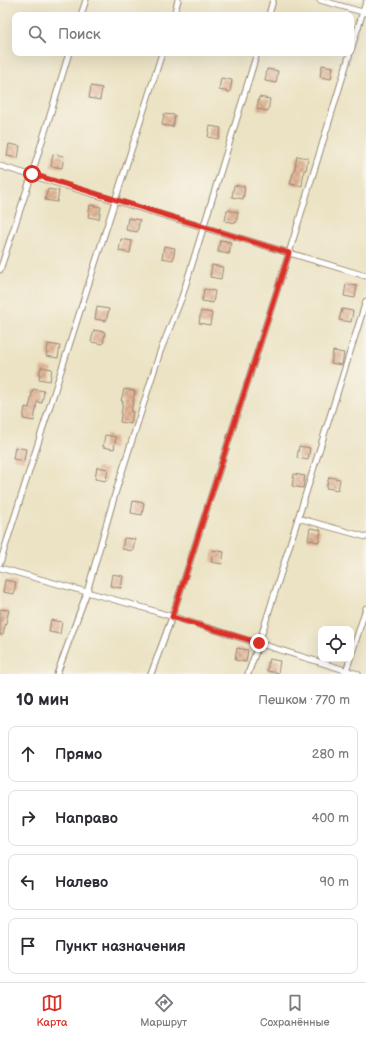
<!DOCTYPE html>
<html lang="ru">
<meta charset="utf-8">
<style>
body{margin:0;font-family:"Balsamiq Sans",sans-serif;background:#f2f2f3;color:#2b2b33}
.controls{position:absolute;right:12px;bottom:12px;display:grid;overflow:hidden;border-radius:8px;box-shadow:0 4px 16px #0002}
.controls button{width:36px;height:36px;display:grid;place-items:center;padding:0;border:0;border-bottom:1px solid #e1e1e2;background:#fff;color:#2b2b33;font:20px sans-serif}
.stop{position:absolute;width:12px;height:12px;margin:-9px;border:3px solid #d93025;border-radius:50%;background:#fff}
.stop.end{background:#d93025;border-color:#fff;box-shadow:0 1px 4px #0008}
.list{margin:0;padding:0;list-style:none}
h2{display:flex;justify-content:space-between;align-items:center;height:52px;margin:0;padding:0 16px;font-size:17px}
h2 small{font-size:13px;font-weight:400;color:#7c7c81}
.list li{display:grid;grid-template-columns:26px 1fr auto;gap:12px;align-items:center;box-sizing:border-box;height:56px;margin:0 8px 8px;padding:0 8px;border:1px solid #e1e1e2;border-radius:8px}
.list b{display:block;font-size:15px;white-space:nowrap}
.list em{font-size:13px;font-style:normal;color:#7c7c81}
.icon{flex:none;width:22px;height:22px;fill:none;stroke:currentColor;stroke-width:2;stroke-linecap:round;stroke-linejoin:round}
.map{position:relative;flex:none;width:366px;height:674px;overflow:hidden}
.search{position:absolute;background:#fff;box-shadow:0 4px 16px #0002;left:12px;right:12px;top:12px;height:44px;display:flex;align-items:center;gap:10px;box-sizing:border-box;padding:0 14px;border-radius:8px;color:#7c7c81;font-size:15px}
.sheet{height:308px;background:#fff}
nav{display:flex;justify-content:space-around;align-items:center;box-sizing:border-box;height:56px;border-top:1px solid #e1e1e2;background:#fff;font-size:11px;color:#7c7c81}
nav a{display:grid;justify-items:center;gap:2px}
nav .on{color:#d93025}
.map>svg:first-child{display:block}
.building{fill:url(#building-cross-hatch)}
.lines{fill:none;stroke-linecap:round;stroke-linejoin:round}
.street-casing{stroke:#948671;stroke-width:7}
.street{stroke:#fff;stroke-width:5}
.route{stroke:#d93025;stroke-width:5}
</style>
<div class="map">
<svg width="366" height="674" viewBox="0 0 366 674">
<defs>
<pattern id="building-cross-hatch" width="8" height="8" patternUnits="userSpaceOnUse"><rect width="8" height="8" fill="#e4b79a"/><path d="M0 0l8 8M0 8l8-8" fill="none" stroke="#ba957d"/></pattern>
</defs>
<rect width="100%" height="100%" fill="#f7f3e8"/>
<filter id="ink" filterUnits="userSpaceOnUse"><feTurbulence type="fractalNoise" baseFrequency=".025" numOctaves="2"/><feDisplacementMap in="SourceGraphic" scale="8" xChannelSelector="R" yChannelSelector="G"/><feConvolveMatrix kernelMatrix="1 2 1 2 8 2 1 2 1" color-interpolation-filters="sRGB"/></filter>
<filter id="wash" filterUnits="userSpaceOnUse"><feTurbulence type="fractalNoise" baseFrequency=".012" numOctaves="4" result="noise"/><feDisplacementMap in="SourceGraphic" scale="16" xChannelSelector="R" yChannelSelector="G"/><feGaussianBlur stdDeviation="0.9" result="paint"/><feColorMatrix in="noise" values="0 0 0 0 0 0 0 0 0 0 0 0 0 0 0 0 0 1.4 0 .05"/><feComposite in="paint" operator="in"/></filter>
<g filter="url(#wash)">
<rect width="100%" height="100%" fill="#ece3c4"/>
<g id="blocks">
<!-- building -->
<g class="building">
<polygon points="322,65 333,67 331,79 320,77"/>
<polygon points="267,69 278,71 276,83 265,81"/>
<polygon points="221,78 232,80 230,92 219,90"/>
<polygon points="91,86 102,88 100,100 89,98"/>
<polygon points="259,97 270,99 268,111 257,109"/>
<polygon points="164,114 175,115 173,127 162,125"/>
<polygon points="210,126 221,128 219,139 208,137"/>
<polygon points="9,144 20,146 18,158 7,156"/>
<polygon points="53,154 64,156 62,168 51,166"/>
<polygon points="297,156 308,158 306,170 304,170 302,186 290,184 293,173 294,173"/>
<polygon points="234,185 245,187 243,199 232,197"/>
<polygon points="48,189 59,191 57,202 45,200"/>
<polygon points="90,205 101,207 99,219 88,217"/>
<polygon points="227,210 238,212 236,223 225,221"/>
<polygon points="128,218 140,220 137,232 126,230"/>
<polygon points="121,239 132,241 130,253 119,251"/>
<polygon points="220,240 231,242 229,254 218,252"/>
<polygon points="164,246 175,248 173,260 162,258"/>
<polygon points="212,265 223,267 221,279 210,277"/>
<polygon points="346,284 357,286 355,298 344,296"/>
<polygon points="204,289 215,291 213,303 202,301"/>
<polygon points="97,307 109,309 106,321 95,319"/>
<polygon points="342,309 353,311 351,322 339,320"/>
<polygon points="201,311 212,313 210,325 199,323"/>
<polygon points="94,330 105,332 103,344 91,342"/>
<polygon points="48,344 60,346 58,358 46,356"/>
<polygon points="333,351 344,353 342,365 331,363"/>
<polygon points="41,367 52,369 50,381 39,379"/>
<polygon points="33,389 44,391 42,403 37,402 34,421 23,419 25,407 29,408"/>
<polygon points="124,389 135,391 131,412 133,412 131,424 120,422 123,401 121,401"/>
<polygon points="105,435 116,437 114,449 103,447"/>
<polygon points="299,446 310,448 308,460 297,458"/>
<polygon points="15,447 26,449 24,461 13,459"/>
<polygon points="97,467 108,469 106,481 95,479"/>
<polygon points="294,474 305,476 303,488 292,486"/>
<polygon points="329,477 340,479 338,490 326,488"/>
<polygon points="133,501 144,503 142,515 131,513"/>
<polygon points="310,528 321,530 319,542 308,540"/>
<polygon points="124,538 135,539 133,551 122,549"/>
<polygon points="213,550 224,552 222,564 211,562"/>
<polygon points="112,574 123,576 121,588 110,586"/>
<polygon points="5,580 16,582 14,594 3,592"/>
<polygon points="0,609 9,610 3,635 0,635"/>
<polygon points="51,620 62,622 60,634 49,632"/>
<polygon points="237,648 248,650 246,662 235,660"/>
<polygon points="269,659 280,661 278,673 267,671"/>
</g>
</g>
</g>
<g filter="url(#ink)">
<use href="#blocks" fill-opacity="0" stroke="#948671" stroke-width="1"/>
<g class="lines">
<!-- street casing -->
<g class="street-casing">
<g id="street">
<polyline points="320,0 366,13"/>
<polyline points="81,15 86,0"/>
<polyline points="174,15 178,0"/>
<polyline points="269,15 273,0"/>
<polyline points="351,50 366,2"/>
<polyline points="0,166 366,276"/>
<polyline points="0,270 32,174 69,53"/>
<polyline points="298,518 366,537"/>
<polyline points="0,563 162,53"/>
<polyline points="0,568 141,607 358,674"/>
<polyline points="351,656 366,608"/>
<polyline points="57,674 87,592 115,494 160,352 182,297 257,53"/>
<polyline points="151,674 172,617 289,253 350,53"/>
<polyline points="248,674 259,643 366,301"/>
<polyline points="345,674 350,659"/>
</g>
</g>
<!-- street -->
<use href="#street" class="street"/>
</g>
</g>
<g class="lines" filter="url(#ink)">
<!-- route -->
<polyline class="route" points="32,174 289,253 172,617 259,643"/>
</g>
</svg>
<div class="controls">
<button><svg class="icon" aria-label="locate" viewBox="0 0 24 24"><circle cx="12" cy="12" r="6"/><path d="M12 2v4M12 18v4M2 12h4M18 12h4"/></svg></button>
</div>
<div class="stop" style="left:32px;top:174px"></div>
<div class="stop end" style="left:259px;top:643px"></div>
<div class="search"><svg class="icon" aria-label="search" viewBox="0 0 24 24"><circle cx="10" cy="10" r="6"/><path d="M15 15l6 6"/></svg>Поиск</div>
</div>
<section class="sheet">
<h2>10 мин<small>Пешком · 770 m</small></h2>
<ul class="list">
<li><svg class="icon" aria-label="ahead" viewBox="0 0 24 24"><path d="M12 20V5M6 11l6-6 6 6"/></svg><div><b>Прямо</b></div><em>280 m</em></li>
<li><svg class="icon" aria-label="right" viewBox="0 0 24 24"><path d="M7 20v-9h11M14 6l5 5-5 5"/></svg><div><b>Направо</b></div><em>400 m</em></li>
<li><svg class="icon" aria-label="left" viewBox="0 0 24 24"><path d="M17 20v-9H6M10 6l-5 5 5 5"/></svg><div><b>Налево</b></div><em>90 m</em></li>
<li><svg class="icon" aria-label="arrive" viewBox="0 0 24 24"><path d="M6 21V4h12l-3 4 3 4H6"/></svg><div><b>Пункт назначения</b></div></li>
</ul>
</section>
<nav>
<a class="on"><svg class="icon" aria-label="map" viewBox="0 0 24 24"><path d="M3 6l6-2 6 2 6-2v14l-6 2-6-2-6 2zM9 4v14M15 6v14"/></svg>Карта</a>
<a><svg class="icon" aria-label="directions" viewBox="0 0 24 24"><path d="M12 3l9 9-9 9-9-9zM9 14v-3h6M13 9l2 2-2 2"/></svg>Маршрут</a>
<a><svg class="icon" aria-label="saved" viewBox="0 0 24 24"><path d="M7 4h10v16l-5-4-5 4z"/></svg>Сохранённые</a>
</nav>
